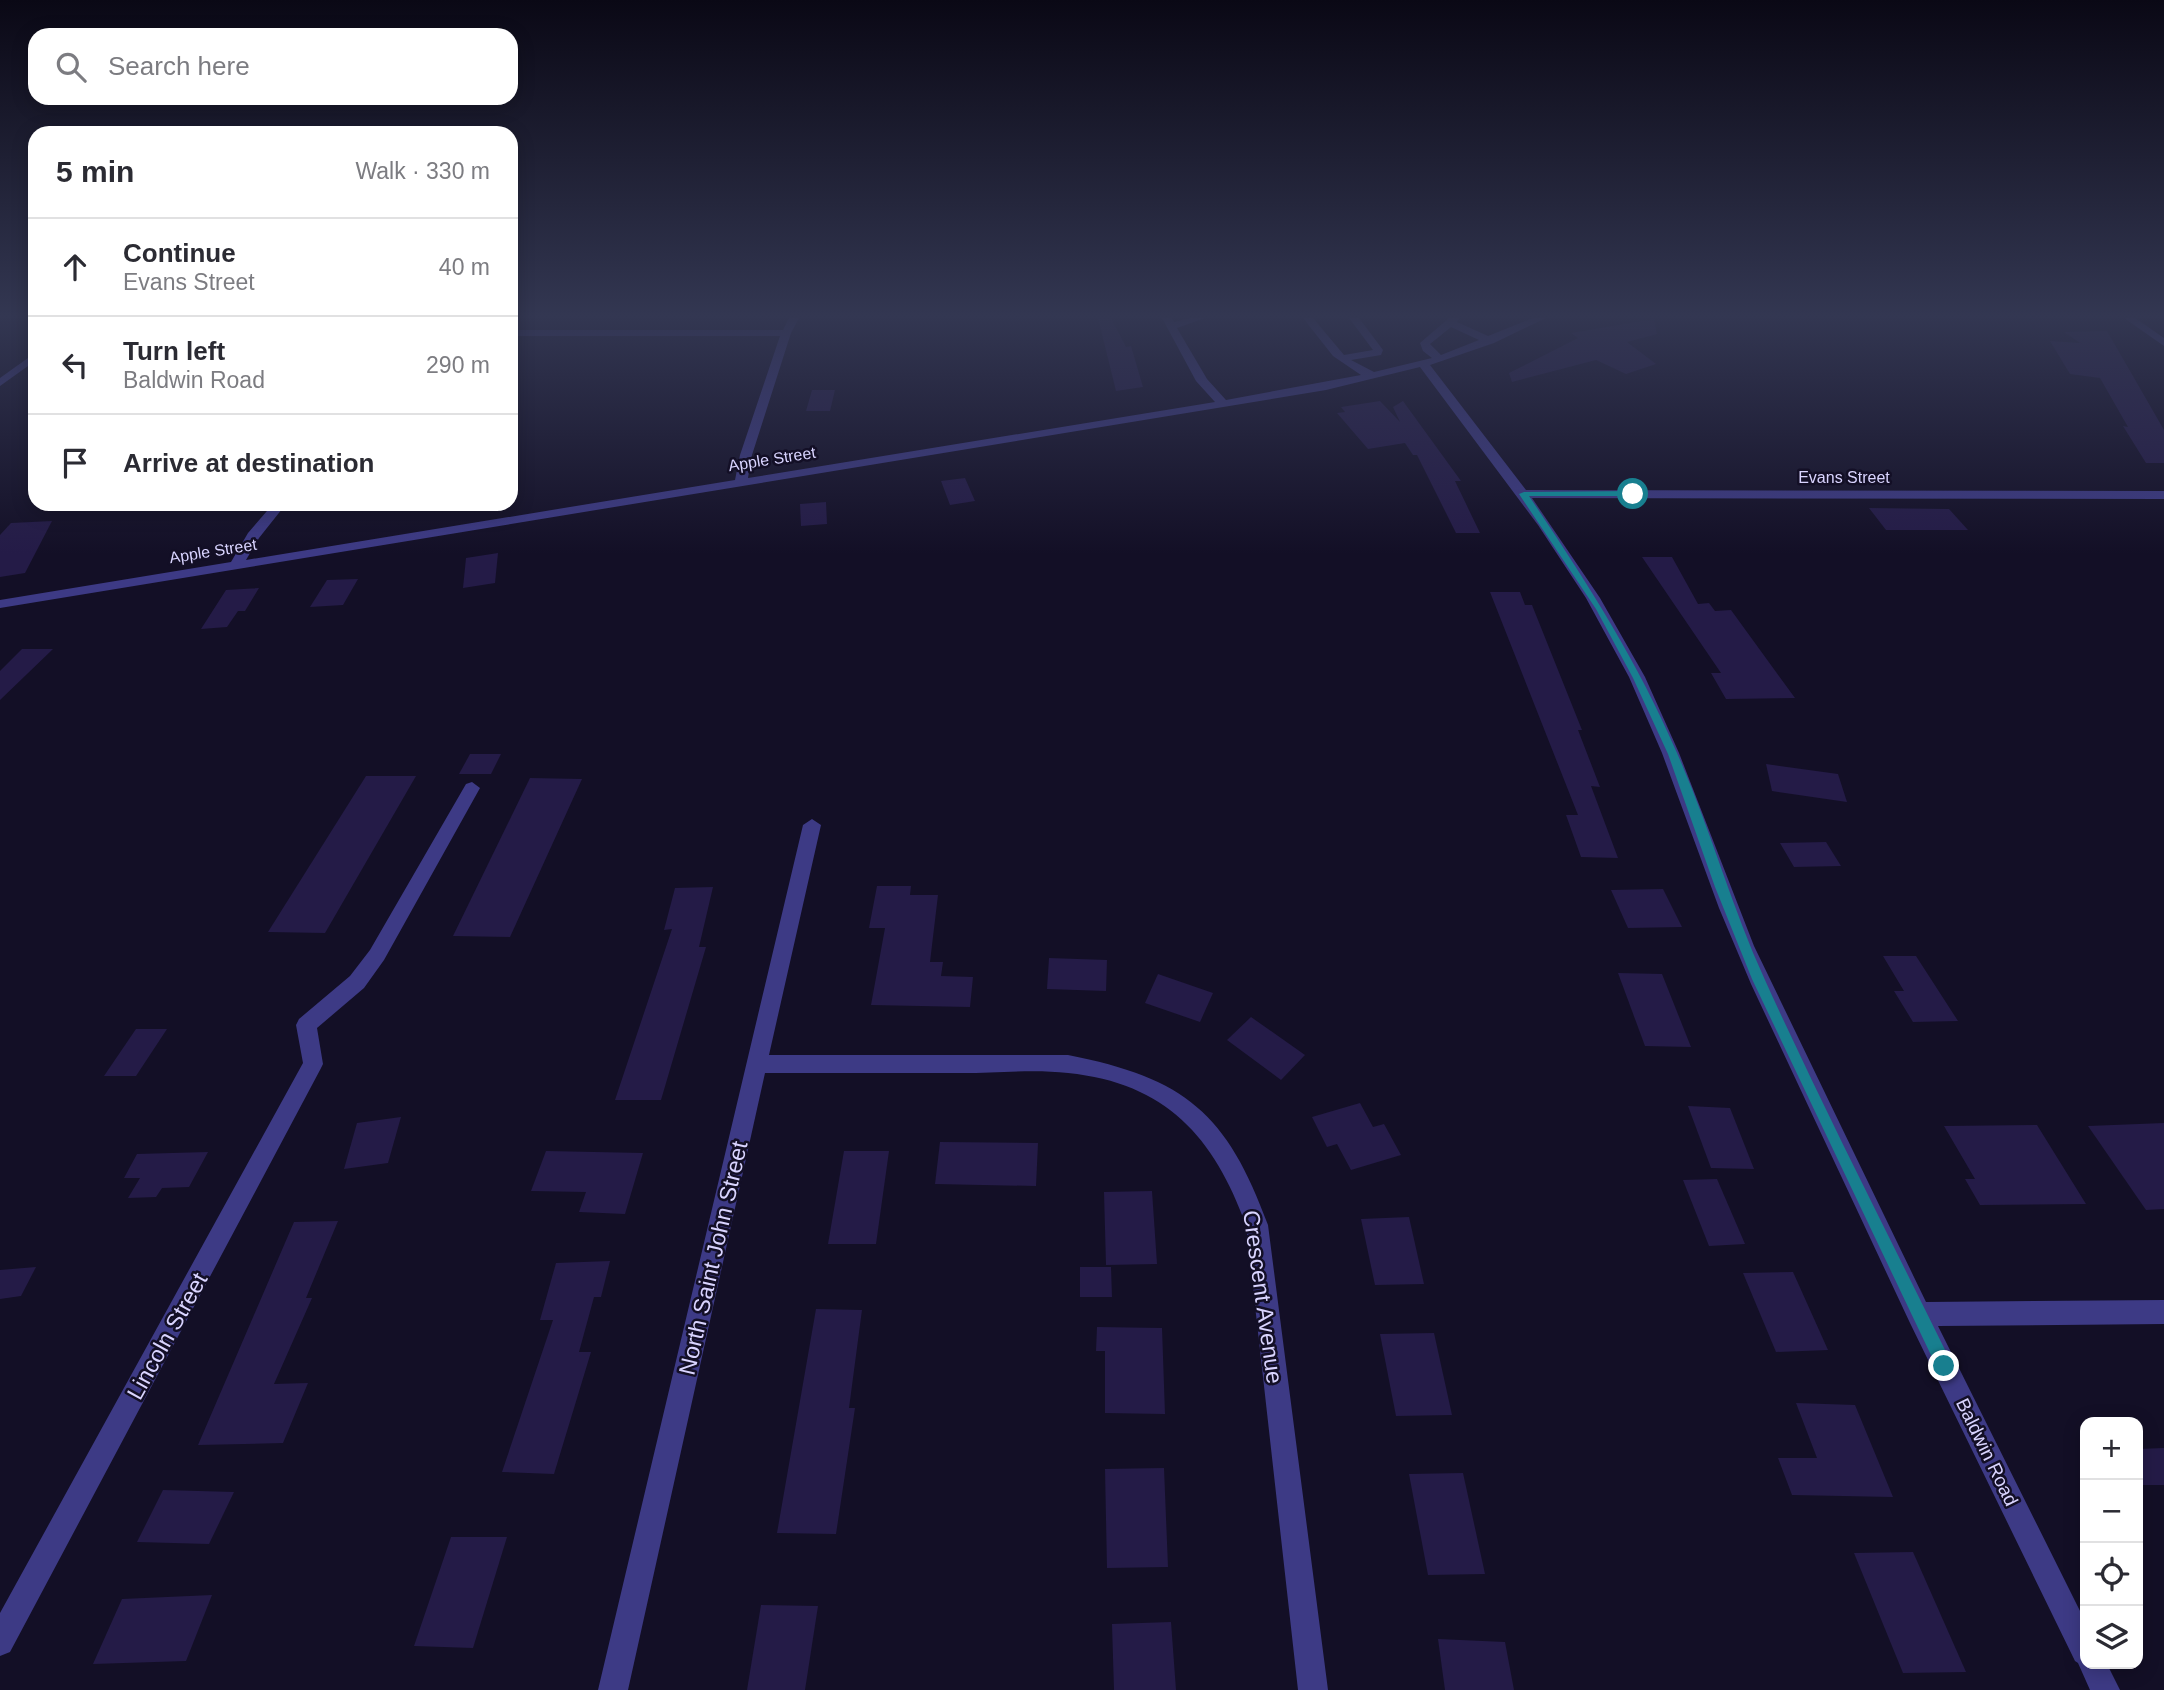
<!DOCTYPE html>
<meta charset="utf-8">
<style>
body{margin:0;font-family:Helvetica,sans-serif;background:#f7f7f7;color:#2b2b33}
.controls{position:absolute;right:21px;bottom:21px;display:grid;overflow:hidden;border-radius:14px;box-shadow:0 4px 18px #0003}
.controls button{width:63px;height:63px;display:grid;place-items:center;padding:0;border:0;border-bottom:2px solid #e1e1e2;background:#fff;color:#2b2b33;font:35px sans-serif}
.stop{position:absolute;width:21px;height:21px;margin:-16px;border:5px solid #187f8f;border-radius:50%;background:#fff}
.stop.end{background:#187f8f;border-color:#fff;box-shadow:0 2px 7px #0008}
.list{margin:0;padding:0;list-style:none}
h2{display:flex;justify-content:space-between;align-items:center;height:91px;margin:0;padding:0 28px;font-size:30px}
h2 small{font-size:23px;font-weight:400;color:#7c7c81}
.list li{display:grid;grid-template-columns:46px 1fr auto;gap:21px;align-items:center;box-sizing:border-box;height:98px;padding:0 28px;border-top:2px solid #e1e1e2}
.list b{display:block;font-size:26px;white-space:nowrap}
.list p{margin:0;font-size:23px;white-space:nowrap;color:#7c7c81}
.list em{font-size:23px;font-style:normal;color:#7c7c81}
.icon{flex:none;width:38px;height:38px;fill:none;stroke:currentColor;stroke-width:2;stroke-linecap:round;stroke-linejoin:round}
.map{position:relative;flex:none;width:2164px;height:1690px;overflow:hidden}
.search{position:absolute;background:#fff;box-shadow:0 4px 18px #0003;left:28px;top:28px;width:490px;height:77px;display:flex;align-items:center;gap:18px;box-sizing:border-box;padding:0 24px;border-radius:21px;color:#7c7c81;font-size:26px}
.panel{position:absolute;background:#fff;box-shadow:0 4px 18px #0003;left:28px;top:126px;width:490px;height:385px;border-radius:21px}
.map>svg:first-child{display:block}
.building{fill:#241b47}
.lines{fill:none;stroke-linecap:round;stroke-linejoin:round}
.minor{fill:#3d3a85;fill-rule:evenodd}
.route{fill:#187f8f}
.labels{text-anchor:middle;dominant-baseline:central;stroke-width:5;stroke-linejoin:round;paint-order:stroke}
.far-street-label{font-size:16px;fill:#d9d4ff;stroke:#130f26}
.street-label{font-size:19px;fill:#d9d4ff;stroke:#130f26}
.near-street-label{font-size:23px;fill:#d9d4ff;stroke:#130f26}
</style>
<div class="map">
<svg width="2164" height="1690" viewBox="0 0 2164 1690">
<rect width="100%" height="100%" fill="#130f26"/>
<!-- building -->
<g class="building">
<polygon points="1098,318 1111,318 1126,347 1131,346 1143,387 1116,391"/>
<polygon points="1654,319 1657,334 1627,342 1656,364 1626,374 1596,360 1512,382 1509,373 1578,338 1571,333"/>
<polygon points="2107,331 2164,430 2164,463 2146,463 2123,426 2128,427 2100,378 2070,374 2050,341 2080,343 2064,332"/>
<polygon points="812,390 835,390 830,411 806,411"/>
<polygon points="1380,401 1400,422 1393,407 1403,401 1461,481 1455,481 1480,533 1456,533 1417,455 1413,455 1405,443 1368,449 1337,413 1345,412 1341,407"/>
<polygon points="965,478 975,501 950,505 941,481"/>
<polygon points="826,502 827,524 801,526 800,504"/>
<polygon points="1869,508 1949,509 1968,530 1886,530"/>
<polygon points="52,521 25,573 0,577 0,535 11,523"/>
<polygon points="498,553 495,583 463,588 466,558"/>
<polygon points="1642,557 1672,557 1698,604 1709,603 1715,611 1731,610 1795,698 1726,699 1711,673 1721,673"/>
<polygon points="358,579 343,605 310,607 327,580"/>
<polygon points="259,588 245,611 238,611 227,627 201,629 226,590"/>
<polygon points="1490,592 1520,592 1525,605 1532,605 1582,730 1578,730 1600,787 1591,786 1618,858 1581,857 1566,815 1578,815"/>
<polygon points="22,649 53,649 0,700 0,671"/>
<polygon points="470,754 501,754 491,774 459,774"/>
<polygon points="1766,764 1838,774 1847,802 1772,791"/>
<polygon points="366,776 416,776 325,933 268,932"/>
<polygon points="530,778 582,779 510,937 453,936"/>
<polygon points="1826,842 1841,866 1794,867 1780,843"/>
<polygon points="877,886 911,886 910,895 938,895 930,962 943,962 941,976 973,977 970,1007 871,1005 885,928 869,928"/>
<polygon points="713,887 699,947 706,947 661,1100 615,1100 672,929 664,930 675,888"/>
<polygon points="1663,889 1682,927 1628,928 1611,890"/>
<polygon points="1883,956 1916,956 1958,1021 1913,1022 1894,991 1904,991"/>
<polygon points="1049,958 1107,960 1106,991 1047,989"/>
<polygon points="1618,973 1662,974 1691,1047 1645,1046"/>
<polygon points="1158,974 1213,993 1200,1022 1145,1003"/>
<polygon points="1251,1017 1305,1055 1281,1080 1227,1040"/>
<polygon points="136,1029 167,1029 136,1076 104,1076"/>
<polygon points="1360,1103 1373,1127 1384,1124 1401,1155 1351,1170 1337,1144 1327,1147 1312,1117"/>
<polygon points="1688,1106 1730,1108 1754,1169 1711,1168"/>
<polygon points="401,1117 388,1163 344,1169 357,1123"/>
<polygon points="2164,1123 2164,1209 2146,1210 2088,1126"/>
<polygon points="2037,1125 2086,1204 1980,1205 1965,1179 1975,1179 1944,1126"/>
<polygon points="940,1142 1038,1143 1036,1186 935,1184"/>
<polygon points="546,1151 643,1153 625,1214 579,1212 586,1192 531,1191"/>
<polygon points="844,1151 889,1151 876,1244 828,1244"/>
<polygon points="208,1152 189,1187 162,1188 156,1197 128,1198 140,1178 124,1178 137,1154"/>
<polygon points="1717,1179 1745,1244 1709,1246 1683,1180"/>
<polygon points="1152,1191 1157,1264 1106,1265 1104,1192"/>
<polygon points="1409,1217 1424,1284 1375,1285 1361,1219"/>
<polygon points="338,1221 306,1298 312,1298 274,1384 308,1383 283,1443 198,1445 294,1222"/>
<polygon points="610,1261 601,1297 594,1297 579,1352 591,1352 554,1474 502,1472 553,1320 540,1320 556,1263"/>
<polygon points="36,1267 21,1296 0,1299 0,1270"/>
<polygon points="1080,1267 1111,1267 1112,1297 1080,1297"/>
<polygon points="1793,1272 1828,1350 1776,1352 1743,1273"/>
<polygon points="816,1309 862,1310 849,1408 855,1408 836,1534 777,1533"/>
<polygon points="1097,1327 1162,1328 1165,1414 1105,1413 1105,1351 1096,1351"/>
<polygon points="1434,1333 1452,1415 1396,1416 1380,1334"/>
<polygon points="1796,1403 1855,1405 1893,1497 1792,1495 1778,1458 1817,1458"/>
<polygon points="2164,1448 2164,1485 2138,1485 2138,1449"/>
<polygon points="1164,1468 1168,1567 1107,1568 1105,1469"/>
<polygon points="1463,1473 1485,1574 1428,1575 1409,1474"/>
<polygon points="163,1490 234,1492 209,1544 137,1542"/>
<polygon points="451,1537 507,1537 473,1648 414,1646"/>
<polygon points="1913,1552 1966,1672 1903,1673 1854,1553"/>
<polygon points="212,1595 186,1661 93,1664 122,1599"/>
<polygon points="761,1605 818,1606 805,1690 747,1690"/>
<polygon points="1171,1622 1176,1690 1114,1690 1112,1624"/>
<polygon points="1438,1639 1505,1642 1514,1690 1445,1690"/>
</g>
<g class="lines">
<!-- minor -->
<g class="minor">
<path d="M789,318H799L791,333L752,455L748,478L1215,402L1196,381L1162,318H1172L1174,322L1190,318H1205L1177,328L1207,379L1226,400L1361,375L1333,356L1303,318H1313L1344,355L1373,350L1349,318H1359L1383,350L1381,355L1351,360L1374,372L1432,358L1423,351L1420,343L1449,318H1460L1457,322L1488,336L1533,318H1546L1494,343L1430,365L1526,490L2164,491V499L1532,498L1600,598L1645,677L1679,753L1754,946L1926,1302L2164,1300V1324L1938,1326L2085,1621V1664H2107L2120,1690H2090L2078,1663L2075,1661L1910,1323L1751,984L1719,908L1662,753L1629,677L1586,598L1538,525L1420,367L1326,390L0,608V600L231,562L248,533L273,504H286L259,538L246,560L735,480L740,455L780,336H511V330H783ZM1451,327L1479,340L1441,355L1430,344Z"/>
<polygon points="2124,318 2135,318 2164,338 2164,346"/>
<polygon points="35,353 35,361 0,386 0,378"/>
<polygon points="472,782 480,788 384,960 364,988 317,1028 323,1064 320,1070 10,1652 0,1656 0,1613 303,1063 296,1025 299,1019 350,976 370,950 466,784"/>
<path d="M812,819L821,825L769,1055H1068C1185,1078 1227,1113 1268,1225L1328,1690H1298L1246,1225C1214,1137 1166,1083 1068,1073C1034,1069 997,1073 962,1073C896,1073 831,1073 765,1073L628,1690H598L803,825Z"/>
</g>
</g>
<!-- sky -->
<linearGradient id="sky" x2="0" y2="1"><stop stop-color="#0a0815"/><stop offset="0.57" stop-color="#333752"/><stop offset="1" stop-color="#333752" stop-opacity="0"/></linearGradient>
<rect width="2164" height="554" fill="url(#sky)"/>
<!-- route -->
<path class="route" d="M1633,491L1636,496H1529C1586,581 1636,658 1677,753C1710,827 1731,906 1765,980C1823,1108 1888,1234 1950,1360L1952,1366L1950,1372L1944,1374L1939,1372L1752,979L1715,887L1668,754L1633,678L1596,609L1519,494L1524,492Z"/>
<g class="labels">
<!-- far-street labels -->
<g class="far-street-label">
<text transform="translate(772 459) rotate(-9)">Apple Street</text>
<text x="1844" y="477">Evans Street</text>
<text transform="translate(213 551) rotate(-9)">Apple Street</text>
</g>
<!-- street labels -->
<g class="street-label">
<text transform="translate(1987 1452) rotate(64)">Baldwin Road</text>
</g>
<!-- near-street labels -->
<g class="near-street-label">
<text transform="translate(713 1258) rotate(-77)">North Saint John Street</text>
<text transform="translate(1263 1297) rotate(82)">Crescent Avenue</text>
<text transform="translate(167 1336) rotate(-61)">Lincoln Street</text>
</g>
</g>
</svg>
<div class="controls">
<button>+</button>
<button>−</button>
<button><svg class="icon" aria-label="locate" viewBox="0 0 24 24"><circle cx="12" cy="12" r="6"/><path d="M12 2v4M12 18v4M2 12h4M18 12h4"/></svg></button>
<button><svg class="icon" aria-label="layers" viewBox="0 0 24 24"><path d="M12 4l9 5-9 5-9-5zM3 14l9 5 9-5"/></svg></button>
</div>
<div class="stop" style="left:1633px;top:494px"></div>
<div class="stop end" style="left:1944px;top:1366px"></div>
<div class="search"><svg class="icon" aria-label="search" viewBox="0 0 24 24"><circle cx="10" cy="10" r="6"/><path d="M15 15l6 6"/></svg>Search here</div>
<section class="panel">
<h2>5 min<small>Walk · 330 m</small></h2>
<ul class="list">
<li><svg class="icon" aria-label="ahead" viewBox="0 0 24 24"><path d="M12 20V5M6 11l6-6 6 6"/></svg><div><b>Continue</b><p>Evans Street</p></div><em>40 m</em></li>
<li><svg class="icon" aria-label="left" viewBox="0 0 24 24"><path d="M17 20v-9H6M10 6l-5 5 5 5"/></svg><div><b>Turn left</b><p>Baldwin Road</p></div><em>290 m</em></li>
<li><svg class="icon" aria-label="arrive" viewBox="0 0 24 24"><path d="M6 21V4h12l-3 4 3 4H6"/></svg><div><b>Arrive at destination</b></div></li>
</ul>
</section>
</div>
